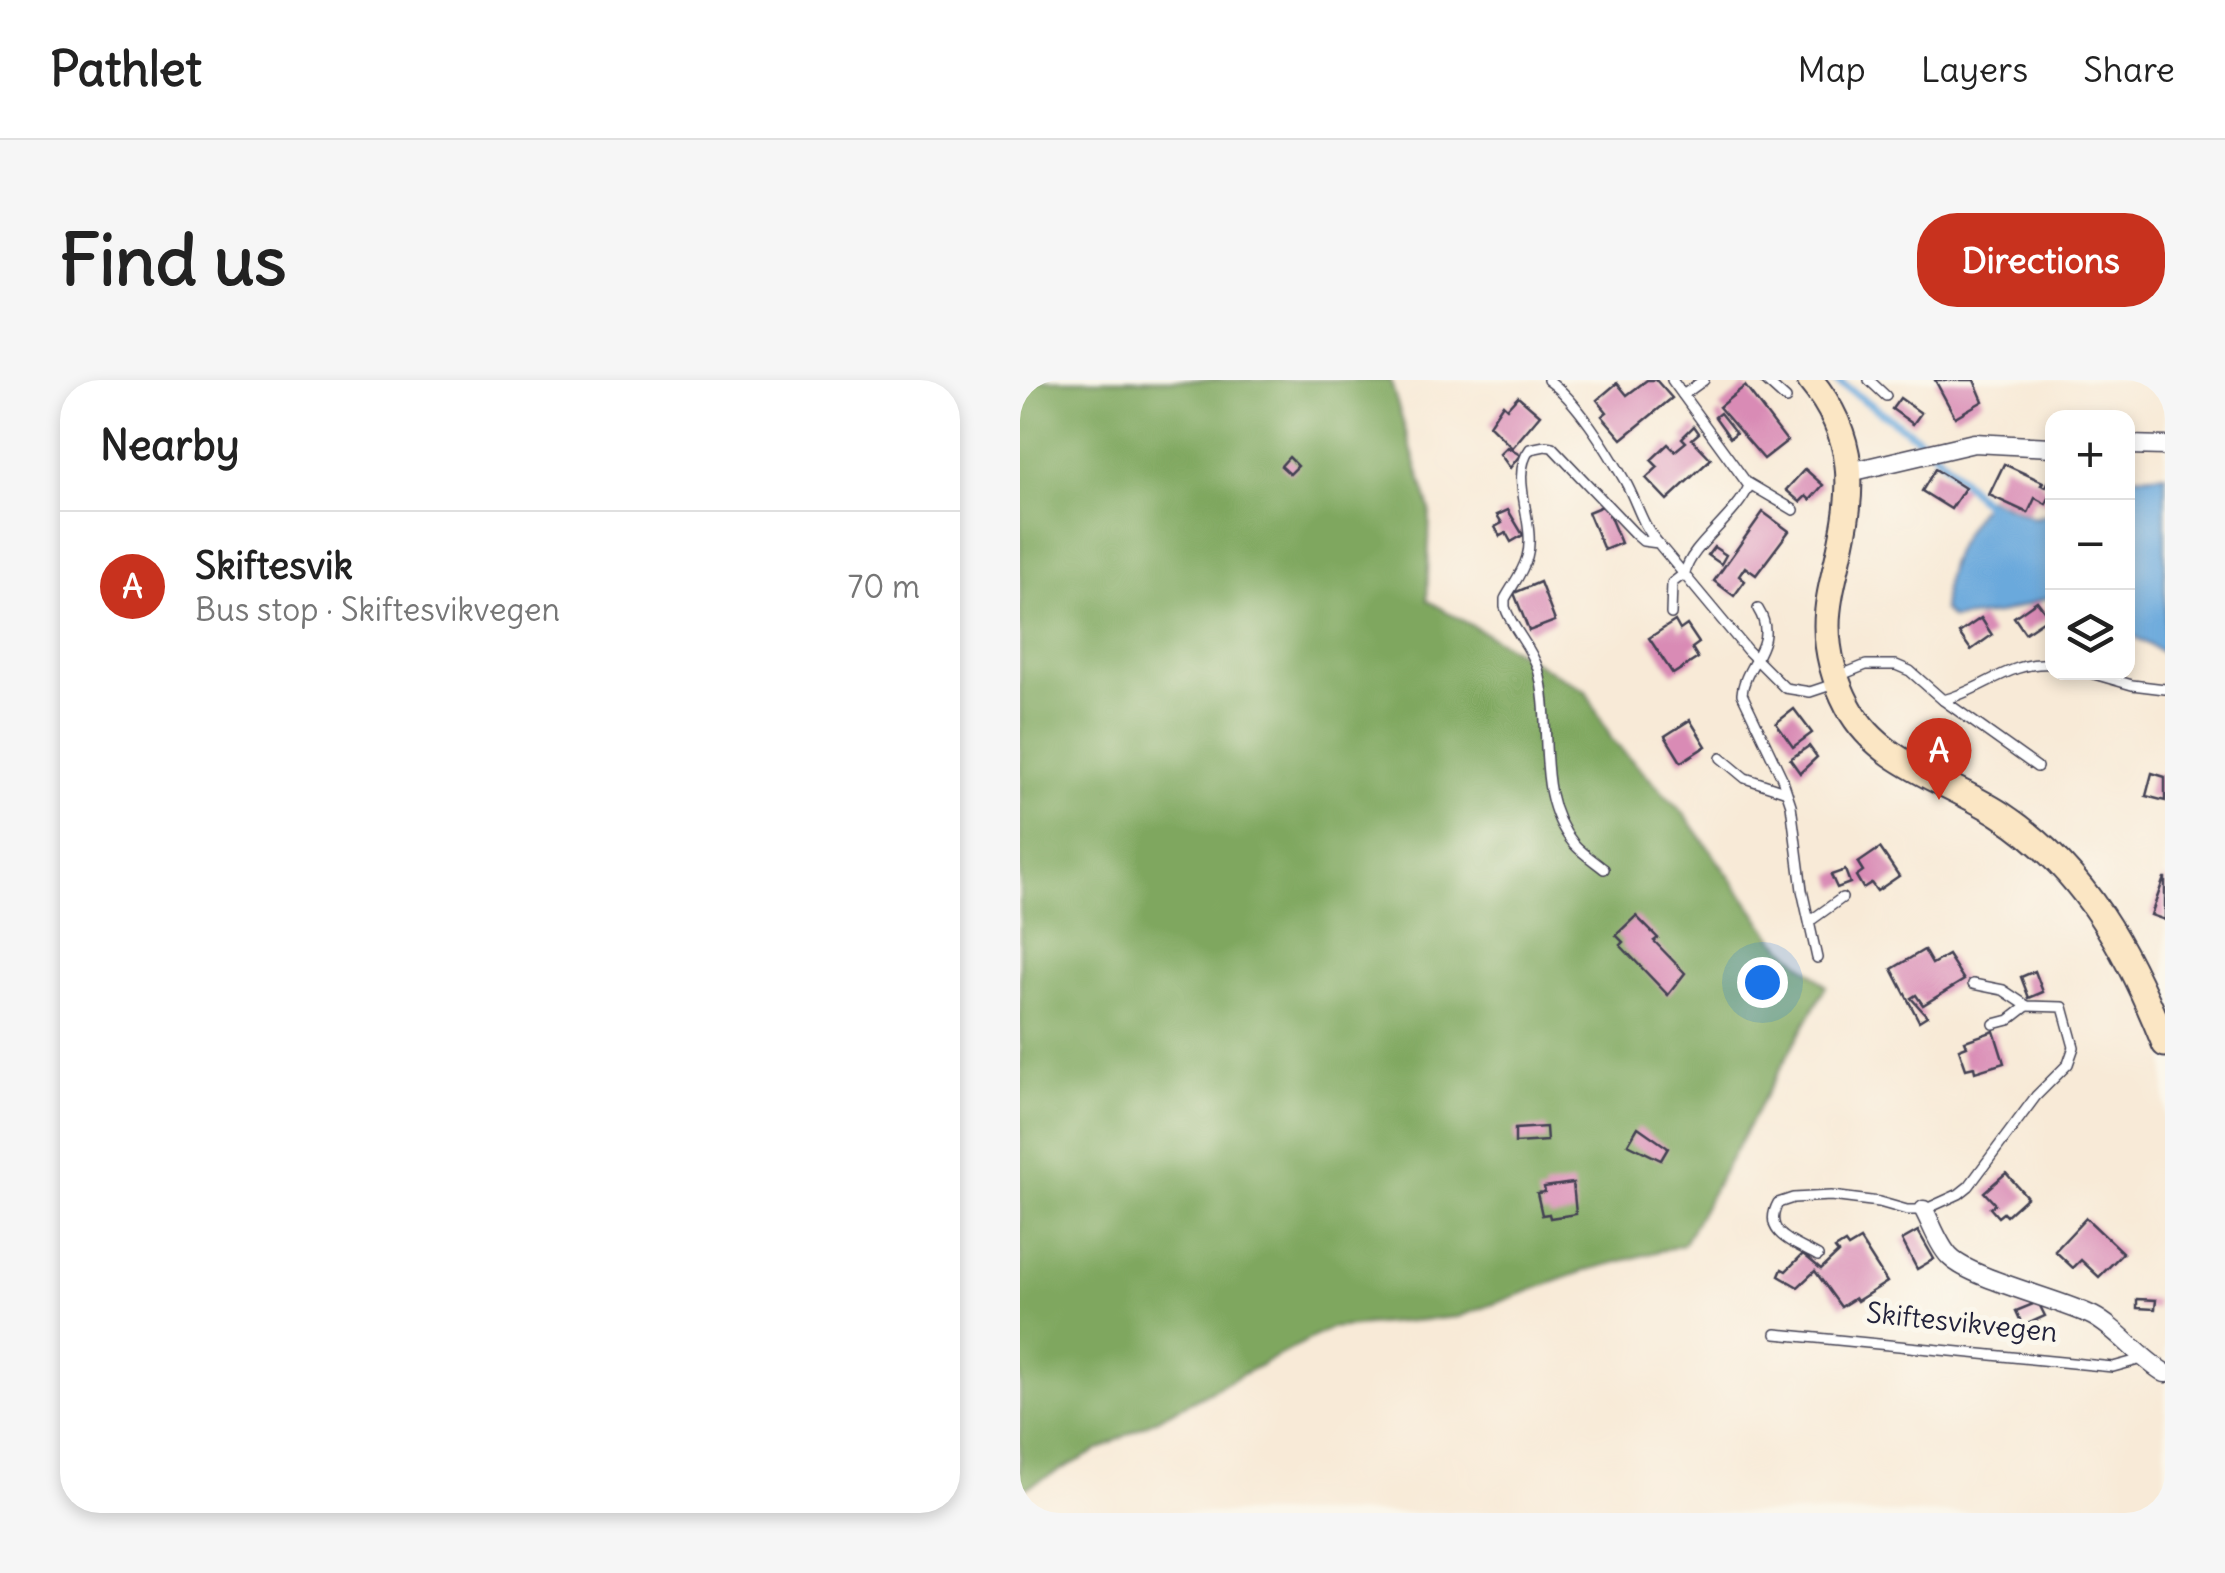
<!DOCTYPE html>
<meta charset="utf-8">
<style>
body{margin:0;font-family:Delius,sans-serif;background:#f6f6f6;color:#222}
.controls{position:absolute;right:30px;top:30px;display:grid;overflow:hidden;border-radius:20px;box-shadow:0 5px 15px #0003}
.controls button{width:90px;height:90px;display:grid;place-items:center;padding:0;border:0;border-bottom:2px solid #e0e0e0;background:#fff;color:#222;font:50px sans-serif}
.you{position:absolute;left:742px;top:602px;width:35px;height:35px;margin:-25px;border:8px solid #fff;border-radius:50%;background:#1a73e8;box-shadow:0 0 0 15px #1a73e833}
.badge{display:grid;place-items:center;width:65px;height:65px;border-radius:50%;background:#c8321e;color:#fff;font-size:32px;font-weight:700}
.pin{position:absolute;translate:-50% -82px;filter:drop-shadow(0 2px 5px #0008)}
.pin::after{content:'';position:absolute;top:52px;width:35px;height:30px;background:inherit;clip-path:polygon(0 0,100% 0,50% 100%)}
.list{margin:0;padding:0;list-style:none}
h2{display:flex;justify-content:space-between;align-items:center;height:130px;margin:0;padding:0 40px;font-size:42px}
h2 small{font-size:32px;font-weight:400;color:#767676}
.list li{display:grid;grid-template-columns:65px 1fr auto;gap:30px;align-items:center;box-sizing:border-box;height:150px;padding:0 40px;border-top:2px solid #e0e0e0}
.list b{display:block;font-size:38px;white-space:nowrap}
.list p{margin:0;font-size:32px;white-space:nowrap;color:#767676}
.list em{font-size:32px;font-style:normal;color:#767676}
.icon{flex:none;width:55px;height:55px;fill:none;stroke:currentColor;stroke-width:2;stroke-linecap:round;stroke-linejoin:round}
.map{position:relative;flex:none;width:1145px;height:1133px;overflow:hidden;border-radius:40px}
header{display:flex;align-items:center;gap:60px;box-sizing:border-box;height:140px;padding:0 50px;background:#fff;border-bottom:2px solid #e0e0e0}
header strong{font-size:48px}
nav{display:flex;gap:55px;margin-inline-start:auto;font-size:35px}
.intro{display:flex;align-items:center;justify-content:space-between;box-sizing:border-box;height:240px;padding:0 60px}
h1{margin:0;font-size:70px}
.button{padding:25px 45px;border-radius:40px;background:#c8321e;color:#fff;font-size:35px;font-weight:700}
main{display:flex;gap:60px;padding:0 60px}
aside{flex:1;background:#fff;border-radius:40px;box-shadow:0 5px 15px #0003}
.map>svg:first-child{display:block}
.forest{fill:#7fa75e;stroke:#50644c;stroke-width:2.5}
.water{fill:#6aa9dc;stroke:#46668c;stroke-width:2.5}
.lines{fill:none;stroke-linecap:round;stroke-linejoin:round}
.stream{stroke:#6aa9dc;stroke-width:8}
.building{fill:#d98bb5}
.lane-casing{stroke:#424052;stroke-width:12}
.street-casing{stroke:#424052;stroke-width:21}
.secondary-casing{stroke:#424052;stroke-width:29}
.lane{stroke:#fff;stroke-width:9}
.street{stroke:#fff;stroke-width:18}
.secondary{stroke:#fbe6c4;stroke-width:25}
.labels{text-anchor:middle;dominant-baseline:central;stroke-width:10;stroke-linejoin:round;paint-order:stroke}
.street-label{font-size:28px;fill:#22223b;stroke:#fbf7ec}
</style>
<header>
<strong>Pathlet</strong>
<nav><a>Map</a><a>Layers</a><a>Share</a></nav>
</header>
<div class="intro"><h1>Find us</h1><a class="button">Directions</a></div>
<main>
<aside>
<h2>Nearby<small></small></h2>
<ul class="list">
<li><span class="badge">A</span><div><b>Skiftesvik</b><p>Bus stop · Skiftesvikvegen</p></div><em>70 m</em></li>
</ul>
</aside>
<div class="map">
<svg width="1145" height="1133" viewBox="0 0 1145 1133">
<rect width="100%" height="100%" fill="#fbf7ec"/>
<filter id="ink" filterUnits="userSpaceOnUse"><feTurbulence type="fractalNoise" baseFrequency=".01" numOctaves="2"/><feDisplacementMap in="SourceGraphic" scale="20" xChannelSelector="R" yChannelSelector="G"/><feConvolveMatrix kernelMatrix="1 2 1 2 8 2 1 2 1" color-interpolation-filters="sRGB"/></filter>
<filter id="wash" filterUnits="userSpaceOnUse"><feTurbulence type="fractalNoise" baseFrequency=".0048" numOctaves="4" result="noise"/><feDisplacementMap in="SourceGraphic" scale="40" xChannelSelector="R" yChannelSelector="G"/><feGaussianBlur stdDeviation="2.25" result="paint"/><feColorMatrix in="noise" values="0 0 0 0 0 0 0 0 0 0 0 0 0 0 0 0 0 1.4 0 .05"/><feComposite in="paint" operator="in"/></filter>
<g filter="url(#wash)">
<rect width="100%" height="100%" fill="#f8ead7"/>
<!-- forest -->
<polygon class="forest" points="0,0 370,0 410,130 407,220 566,311 592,360 665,435 754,559 806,606 663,865 567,890 438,937 311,948 0,1111"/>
<!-- water -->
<g class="water">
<polygon points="1145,94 1145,274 1108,253 1108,97"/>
<path d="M968,118L1014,138L1032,133V216L978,234L932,239L923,230C925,179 939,159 968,118Z"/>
</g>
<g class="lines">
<!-- stream -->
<polyline class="stream" points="816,0 905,63 965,123"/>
</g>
<g id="blocks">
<!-- building -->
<g class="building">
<polygon points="627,0 636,0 652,18 602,59 582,36 587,32 577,20 597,3 607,15"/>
<polygon points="915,0 954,0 963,21 935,37"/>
<polygon points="725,6 767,61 744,79 699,27"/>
<polygon points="498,16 520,35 492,68 469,45 483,24 487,28"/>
<polygon points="880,18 901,33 893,44 872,29"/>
<polygon points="700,33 716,53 710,58 695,37"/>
<polygon points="674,46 679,53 672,59 691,79 647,120 626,98 638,87 631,80 648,64 655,71 666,62 662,58"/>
<polygon points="487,67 500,75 490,88 480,74"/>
<polygon points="269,77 278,86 270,94 261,86"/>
<polygon points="984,84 1023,102 1021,105 1026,107 1032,93 1032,112 1026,124 1015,118 1008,133 969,115"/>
<polygon points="785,89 803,105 790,120 786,116 780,122 766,110"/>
<polygon points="915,89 945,108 931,129 902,111"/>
<polygon points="585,125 601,163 584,170 568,132"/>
<polygon points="488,130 503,155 491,162 486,153 480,156 475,147 482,143 477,135"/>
<polygon points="743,132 769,151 736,195 725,187 719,196 725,201 714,216 694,201"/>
<polygon points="694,167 706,175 701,184 688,175"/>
<polygon points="520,202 535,241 509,251 494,213"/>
<polygon points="1017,221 1029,237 1005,253 994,237"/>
<polygon points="961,238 972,255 951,270 939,253"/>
<polygon points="655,241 660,250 667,245 679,263 672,268 678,278 653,294 629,258"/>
<polygon points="774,329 792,353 773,367 756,343"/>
<polygon points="670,340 686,366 661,382 645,356"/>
<polygon points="789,366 797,377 780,393 770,379"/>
<polygon points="1132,393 1145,397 1145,421 1126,416"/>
<polygon points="860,468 879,496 857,511 851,503 843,508 836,496 843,491 838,483"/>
<polygon points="825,490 830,503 817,508 811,495"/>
<polygon points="1144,498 1145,498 1145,540 1131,535"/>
<polygon points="616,536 638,558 634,561 665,593 648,615 600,565 603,562 596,555"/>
<polygon points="904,570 912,584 928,575 944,600 903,625 896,615 891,618 907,636 899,641 872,589"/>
<polygon points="1015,591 1023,612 1009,618 1001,597"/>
<polygon points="974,651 984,683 955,692 954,687 946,689 939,669 947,666 945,661"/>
<polygon points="526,747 527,761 495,763 495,749"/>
<polygon points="618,747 648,768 641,780 608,764"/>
<polygon points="986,793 1007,817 986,836 983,833 978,837 970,828 975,824 964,812"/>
<polygon points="553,803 556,834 530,838 529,834 522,835 517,813 525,812 524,807"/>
<polygon points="1066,838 1103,873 1079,897 1061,880 1053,888 1035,871"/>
<polygon points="898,851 914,879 897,889 882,860"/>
<polygon points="840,860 867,902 837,921 835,918 821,927 795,891 778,907 759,896 762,889 766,891 783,874 801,889 818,873 815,869 825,863 828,867"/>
<polygon points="1117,919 1136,920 1135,929 1117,928"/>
<polygon points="1018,922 1025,936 1003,946 996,931"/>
</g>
</g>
</g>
<g filter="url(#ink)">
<use href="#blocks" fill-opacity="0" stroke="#424052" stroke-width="2.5"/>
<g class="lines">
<!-- lane casing -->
<g class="lane-casing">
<g id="lane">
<path d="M528,0C557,20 587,70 605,101C617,122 621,144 638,163"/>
<polyline points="745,0 766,19"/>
<polyline points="849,0 866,16"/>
<polyline points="663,15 684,0"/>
<polyline points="728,103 774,130"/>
<path d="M738,229C760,264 724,284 722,314L762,398L771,425L782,510L797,578"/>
<path d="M651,234L652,203L665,193C670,166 716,137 729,106L652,0"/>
<polyline points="1067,292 1112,305 1145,309"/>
<polyline points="816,297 846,285 876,285 890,291 923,320 1017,387"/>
<path d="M923,320C962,311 990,280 1032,284"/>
<polyline points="701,378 725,398 764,411"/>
<path d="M584,489C574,481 562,473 554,464C513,415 534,345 518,289C511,266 492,249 485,227V219C492,206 503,192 507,177C517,143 488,98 510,69L525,66L532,67L615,154L623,161L638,163L727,270L765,308L790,312L814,304"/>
<polyline points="790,541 822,518"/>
<polyline points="974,644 989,640 1007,626"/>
<path d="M798,876C775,863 741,854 758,823L773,818L811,816L859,822L887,830H904L939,814L949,806L1016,716L1048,684L1054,667L1043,627L1007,626L983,610L953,604"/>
<polyline points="756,954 1093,987 1122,979"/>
</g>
</g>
<!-- street casing -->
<g class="street-casing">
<g id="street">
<polyline points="1108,65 1145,66"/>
<polyline points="830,92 954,63 1032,67"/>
<path d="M904,830C912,845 919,866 930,877C952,899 1039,919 1073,936C1098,949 1118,977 1145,993"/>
</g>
</g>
<!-- secondary casing -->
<g class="secondary-casing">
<path id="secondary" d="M790,0C838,58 834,110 818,179C813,201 807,223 807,246C807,275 815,301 828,326C859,385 928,400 980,434C1065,489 1109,573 1145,664"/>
</g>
<!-- lane -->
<use href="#lane" class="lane"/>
<!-- street -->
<use href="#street" class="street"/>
<!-- secondary -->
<use href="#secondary" class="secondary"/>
</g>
</g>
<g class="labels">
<!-- street labels -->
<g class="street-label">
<text transform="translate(942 942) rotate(6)">Skiftesvikvegen</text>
</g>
</g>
</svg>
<div class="controls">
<button>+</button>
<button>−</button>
<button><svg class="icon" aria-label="layers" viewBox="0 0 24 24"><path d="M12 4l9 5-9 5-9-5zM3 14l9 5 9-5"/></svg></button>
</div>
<div class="you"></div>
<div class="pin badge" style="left:919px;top:420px">A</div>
</div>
</main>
